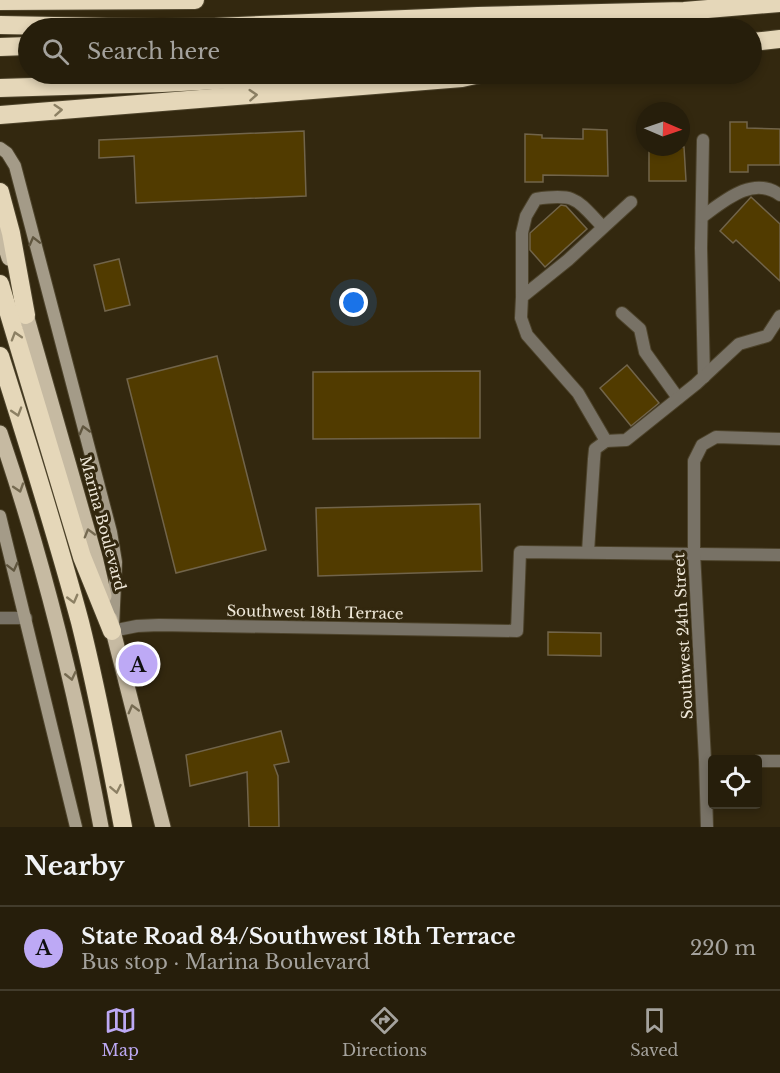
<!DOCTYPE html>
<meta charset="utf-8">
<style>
body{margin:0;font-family:"Libre Baskerville",serif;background:#2e2714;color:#f1f3f6}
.controls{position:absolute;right:18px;bottom:18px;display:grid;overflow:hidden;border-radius:6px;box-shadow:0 3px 9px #0003}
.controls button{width:54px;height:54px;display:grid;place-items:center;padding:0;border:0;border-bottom:2px solid #423c2c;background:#261e0b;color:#f1f3f6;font:30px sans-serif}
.compass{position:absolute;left:636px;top:102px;width:54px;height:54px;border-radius:50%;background:#261e0b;box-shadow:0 3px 9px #0003;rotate:92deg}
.you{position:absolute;left:354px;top:303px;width:21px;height:21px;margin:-15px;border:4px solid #fff;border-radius:50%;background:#1a73e8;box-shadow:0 0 0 9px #1a73e833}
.badge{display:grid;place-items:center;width:39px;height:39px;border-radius:50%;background:#bda9f5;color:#111;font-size:20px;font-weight:700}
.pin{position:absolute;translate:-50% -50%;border:3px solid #fff;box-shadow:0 2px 6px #0006}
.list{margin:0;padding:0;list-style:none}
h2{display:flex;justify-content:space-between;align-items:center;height:78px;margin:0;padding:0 24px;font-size:26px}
h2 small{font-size:20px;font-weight:400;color:#a4a29d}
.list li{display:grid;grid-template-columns:39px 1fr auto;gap:18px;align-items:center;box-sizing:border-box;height:84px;padding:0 24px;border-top:2px solid #423c2c}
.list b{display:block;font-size:22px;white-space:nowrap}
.list p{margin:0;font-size:20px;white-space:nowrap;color:#a4a29d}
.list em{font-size:20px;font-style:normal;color:#a4a29d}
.icon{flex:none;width:33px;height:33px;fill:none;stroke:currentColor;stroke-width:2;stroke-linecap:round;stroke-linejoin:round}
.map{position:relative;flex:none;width:780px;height:827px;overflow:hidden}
.search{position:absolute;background:#261e0b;box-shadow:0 3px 9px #0003;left:18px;right:18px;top:18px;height:66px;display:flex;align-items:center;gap:15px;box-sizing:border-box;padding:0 21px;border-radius:33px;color:#a4a29d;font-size:22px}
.sheet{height:162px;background:#261e0b}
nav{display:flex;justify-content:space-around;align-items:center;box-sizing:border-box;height:84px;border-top:2px solid #423c2c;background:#261e0b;font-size:16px;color:#a4a29d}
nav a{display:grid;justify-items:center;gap:3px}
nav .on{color:#bda9f5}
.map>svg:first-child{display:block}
.building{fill:#513b00;stroke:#71644a;stroke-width:1.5}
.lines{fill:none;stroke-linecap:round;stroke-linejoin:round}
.street-casing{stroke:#4d432b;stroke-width:14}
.secondary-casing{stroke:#4d432b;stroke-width:14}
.primary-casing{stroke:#4d432b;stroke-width:17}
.highway-casing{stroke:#4d432b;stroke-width:20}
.street{stroke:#787266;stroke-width:12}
.secondary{stroke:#a49b88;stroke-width:12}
.primary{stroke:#c6baa2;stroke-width:15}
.highway{stroke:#e5d7b9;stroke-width:18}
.oneway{stroke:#8c8064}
.oneway2{stroke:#60563f}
.oneway3{stroke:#756a51}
.labels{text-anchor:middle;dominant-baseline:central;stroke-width:6;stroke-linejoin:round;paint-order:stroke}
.street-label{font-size:15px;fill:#efe8d9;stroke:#33280f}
</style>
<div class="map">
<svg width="780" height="827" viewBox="0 0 780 827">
<rect width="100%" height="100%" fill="#33280f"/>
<!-- building -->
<g class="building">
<polygon points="730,122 747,122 747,128 780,129 780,165 748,165 748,172 730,172"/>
<polygon points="583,129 607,130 608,176 543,175 543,182 525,182 525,134 542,135 542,138 583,139"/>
<polygon points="304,131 306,196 136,203 134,156 99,158 99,140"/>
<polygon points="649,147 684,147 686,181 649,181"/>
<polygon points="751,197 780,224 780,281 736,240 733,243 720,231"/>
<polygon points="561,205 566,206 587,229 545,267 530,250 530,233"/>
<polygon points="119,259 130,305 105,311 94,265"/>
<polygon points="217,356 266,550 176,573 127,379"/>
<polygon points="627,365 659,403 631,426 600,388"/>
<polygon points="480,371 480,438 313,439 313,372"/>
<polygon points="480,504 482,571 318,576 316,508"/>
<polygon points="548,632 601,633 601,656 548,655"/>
<polygon points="281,731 289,762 274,765 278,776 279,827 249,827 247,772 190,786 186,755"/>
</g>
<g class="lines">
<!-- street casing -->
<g class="street-casing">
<g id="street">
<polyline points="703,140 701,248 704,377"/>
<path d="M702,217C724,201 753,175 780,195"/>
<path d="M522,297V233L526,216L536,199C576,193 576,199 603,227"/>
<polyline points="622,313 640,329 645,352 678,398"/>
<polyline points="606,441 626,440 696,384 739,344 767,336 780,316"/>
<polyline points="588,552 594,459 595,449 606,441 578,393 527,335 521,318 522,297 568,260 631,202"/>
<polyline points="0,618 26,618"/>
<polyline points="112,631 137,626 159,625 517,631 520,552 780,555"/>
<polyline points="758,761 780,761"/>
<polyline points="707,827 705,760 694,553 694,461 702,445 716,437 780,439"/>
</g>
</g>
<!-- secondary casing -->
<g class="secondary-casing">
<g id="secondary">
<polyline points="0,148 7,153 15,166 111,532 116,562 113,627"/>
<polyline points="0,516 76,827"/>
</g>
</g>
<!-- primary casing -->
<g class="primary-casing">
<g id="primary">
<polyline points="0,230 9,258"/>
<polyline points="23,304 95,557 104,596"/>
<path d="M0,433C44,562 76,693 101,827"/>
<polyline points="110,619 163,827"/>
</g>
</g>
<!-- highway casing -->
<g class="highway-casing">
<g id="highway">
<polyline points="0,1 195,0"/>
<polyline points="0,25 162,28 215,27 478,16 684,11 780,3"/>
<polyline points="553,28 596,24"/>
<polyline points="752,42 780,39"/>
<polyline points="0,47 28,46"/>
<polyline points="0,88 162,83 331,74"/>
<polyline points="0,115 462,78 480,74"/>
<polyline points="0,192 11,233 26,315"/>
<polyline points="0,284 82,557 112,631"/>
<path d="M0,356C28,444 56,533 80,622C97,690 110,758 123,827"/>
</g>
</g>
<!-- street -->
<use href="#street" class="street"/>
<!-- secondary -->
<use href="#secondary" class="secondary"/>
<!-- primary -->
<use href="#primary" class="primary"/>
<!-- highway -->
<use href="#highway" class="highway"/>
</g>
<!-- one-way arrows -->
<defs><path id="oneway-chevron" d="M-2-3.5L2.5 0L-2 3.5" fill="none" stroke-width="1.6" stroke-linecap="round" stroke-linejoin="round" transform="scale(1.5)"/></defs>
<g class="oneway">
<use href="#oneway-chevron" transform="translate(253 95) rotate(-4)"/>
<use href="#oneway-chevron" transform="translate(58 110) rotate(-4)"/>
<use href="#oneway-chevron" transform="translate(16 336) rotate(-107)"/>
<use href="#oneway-chevron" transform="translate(17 412) rotate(73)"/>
<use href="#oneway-chevron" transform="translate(73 599) rotate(75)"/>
<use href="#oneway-chevron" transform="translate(116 789) rotate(79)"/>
</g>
<g class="oneway2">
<use href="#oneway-chevron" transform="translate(34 241) rotate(-104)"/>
<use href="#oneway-chevron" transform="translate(84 430) rotate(-105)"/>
<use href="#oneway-chevron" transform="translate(13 567) rotate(76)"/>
</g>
<g class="oneway3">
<use href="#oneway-chevron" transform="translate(19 488) rotate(72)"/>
<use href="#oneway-chevron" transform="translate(89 533) rotate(-106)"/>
<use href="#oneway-chevron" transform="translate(71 676) rotate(77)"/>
<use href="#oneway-chevron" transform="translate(133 709) rotate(-105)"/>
</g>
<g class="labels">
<!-- street labels -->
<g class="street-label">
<text transform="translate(103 523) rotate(75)">Marina Boulevard</text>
<text transform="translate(315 612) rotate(1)">Southwest 18th Terrace</text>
<text transform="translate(683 636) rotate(-93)">Southwest 24th Street</text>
</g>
</g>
</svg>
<div class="controls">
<button><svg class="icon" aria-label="locate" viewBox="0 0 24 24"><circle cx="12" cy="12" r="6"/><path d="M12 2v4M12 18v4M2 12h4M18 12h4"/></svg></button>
</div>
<svg class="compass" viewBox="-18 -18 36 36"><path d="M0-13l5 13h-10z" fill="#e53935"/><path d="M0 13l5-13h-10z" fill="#a4a29d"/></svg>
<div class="you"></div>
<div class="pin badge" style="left:138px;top:664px">A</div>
<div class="search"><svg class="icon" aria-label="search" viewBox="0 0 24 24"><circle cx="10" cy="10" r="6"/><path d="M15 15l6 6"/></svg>Search here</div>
</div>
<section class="sheet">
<h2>Nearby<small></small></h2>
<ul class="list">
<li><span class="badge">A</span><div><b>State Road 84/Southwest 18th Terrace</b><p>Bus stop · Marina Boulevard</p></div><em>220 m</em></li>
</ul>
</section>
<nav>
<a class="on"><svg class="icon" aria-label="map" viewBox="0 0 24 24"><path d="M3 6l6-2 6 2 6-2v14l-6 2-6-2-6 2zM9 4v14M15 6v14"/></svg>Map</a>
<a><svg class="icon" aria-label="directions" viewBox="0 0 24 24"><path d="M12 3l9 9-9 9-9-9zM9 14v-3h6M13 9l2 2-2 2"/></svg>Directions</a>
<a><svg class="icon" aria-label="saved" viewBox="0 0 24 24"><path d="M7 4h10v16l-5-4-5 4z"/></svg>Saved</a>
</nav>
